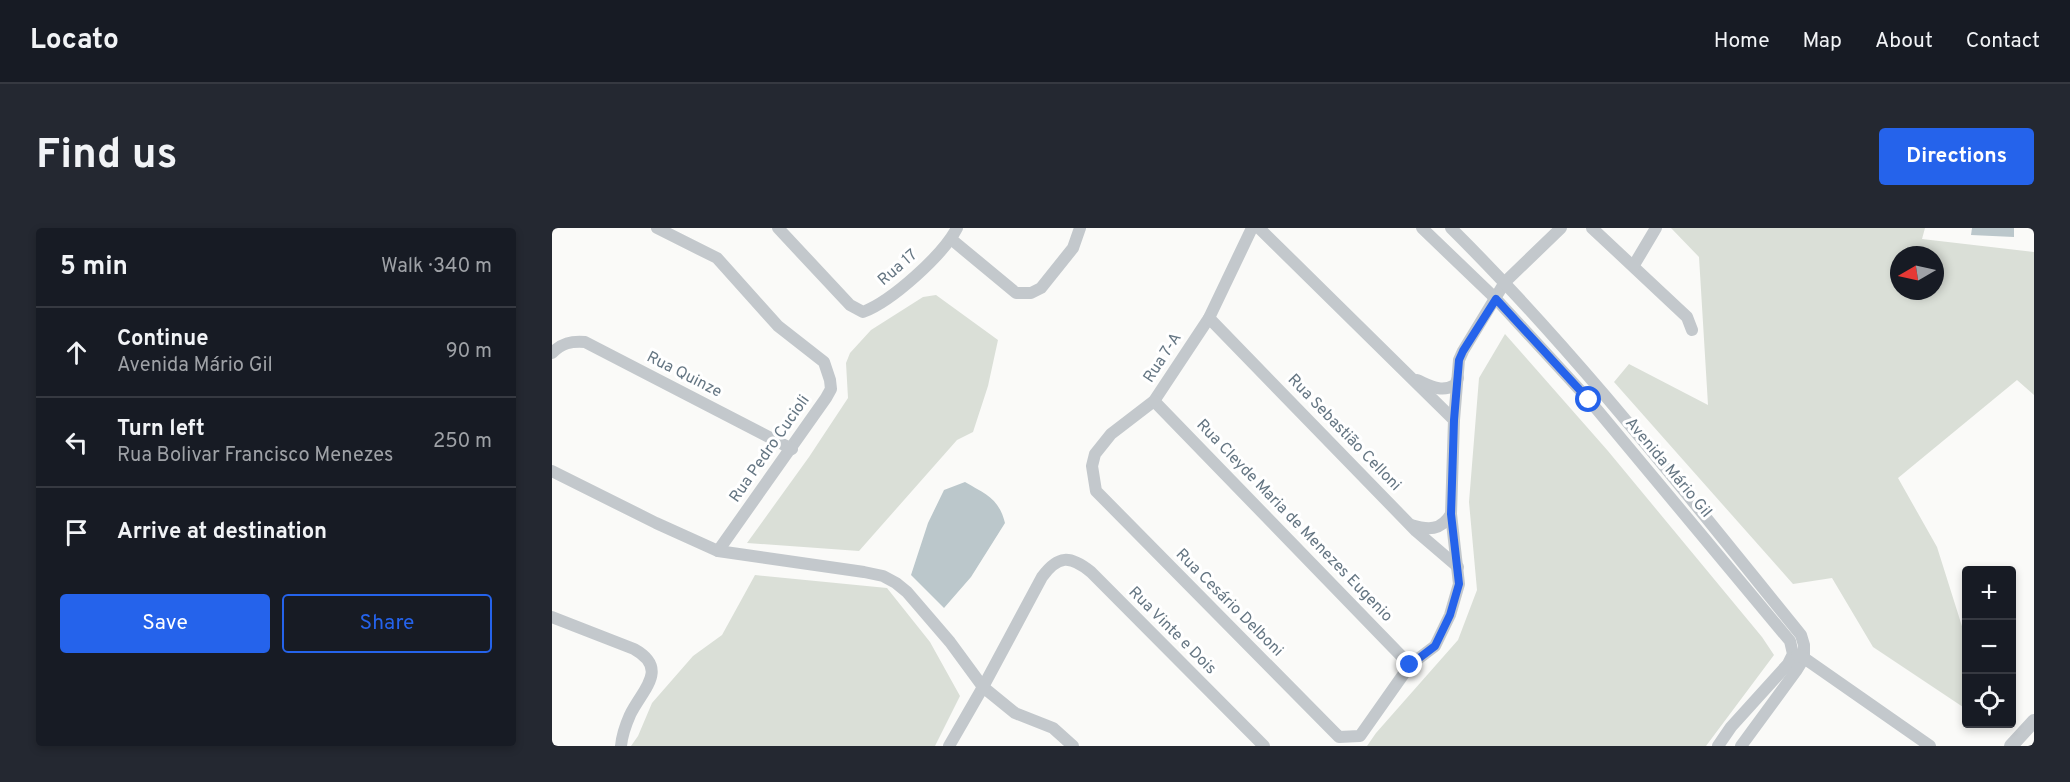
<!DOCTYPE html>
<meta charset="utf-8">
<style>
body{margin:0;font-family:Overpass,sans-serif;background:#242831;color:#f1f3f6}
.controls{position:absolute;right:18px;bottom:18px;display:grid;overflow:hidden;border-radius:6px;box-shadow:0 3px 9px #0003}
.controls button{width:54px;height:54px;display:grid;place-items:center;padding:0;border:0;border-bottom:2px solid #363941;background:#171b24;color:#f1f3f6;font:30px sans-serif}
.compass{position:absolute;left:1338px;top:18px;width:54px;height:54px;border-radius:50%;background:#171b24;box-shadow:0 3px 9px #0003;rotate:261deg}
.stop{position:absolute;width:18px;height:18px;margin:-14px;border:4px solid #2563eb;border-radius:50%;background:#fff}
.stop.end{background:#2563eb;border-color:#fff;box-shadow:0 2px 6px #0008}
.list{margin:0;padding:0;list-style:none}
h2{display:flex;justify-content:space-between;align-items:center;height:78px;margin:0;padding:0 24px;font-size:26px}
h2 small{font-size:20px;font-weight:400;color:#9ea1a6}
.list li{display:grid;grid-template-columns:39px 1fr auto;gap:18px;align-items:center;box-sizing:border-box;height:90px;padding:0 24px;border-top:2px solid #363941}
.list b{display:block;font-size:22px;white-space:nowrap}
.list p{margin:0;font-size:20px;white-space:nowrap;color:#9ea1a6}
.list em{font-size:20px;font-style:normal;color:#9ea1a6}
.actions{display:flex;gap:12px;padding:18px 24px}
.actions a{flex:1;padding:14px 0;border:2px solid #2563eb;border-radius:6px;text-align:center;font-size:21px;color:#2563eb}
.actions .main{background:#2563eb;color:#fff}
.icon{flex:none;width:33px;height:33px;fill:none;stroke:currentColor;stroke-width:2;stroke-linecap:round;stroke-linejoin:round}
.map{position:relative;flex:none;width:1482px;height:518px;overflow:hidden;border-radius:6px}
header{display:flex;align-items:center;gap:36px;box-sizing:border-box;height:84px;padding:0 30px;background:#171b24;border-bottom:2px solid #363941}
header strong{font-size:28px}
nav{display:flex;gap:33px;margin-inline-start:auto;font-size:21px}
.intro{display:flex;align-items:center;justify-content:space-between;box-sizing:border-box;height:144px;padding:0 36px}
h1{margin:0;font-size:42px}
.button{padding:15px 27px;border-radius:6px;background:#2563eb;color:#fff;font-size:21px;font-weight:700}
main{display:flex;gap:36px;padding:0 36px}
aside{flex:1;background:#171b24;border-radius:6px;box-shadow:0 3px 9px #0003}
.map>svg:first-child{display:block}
.green{fill:#dadfd7;fill-rule:evenodd}
.water{fill:#bbc7cb}
.lines{fill:none;stroke-linecap:round;stroke-linejoin:round}
.minor{stroke:#c3c8cc;stroke-width:12}
.tertiary{stroke:#c3c8cc;stroke-width:14}
.route{stroke:#2563eb;stroke-width:8}
.labels{text-anchor:middle;dominant-baseline:central;stroke-width:6;stroke-linejoin:round;paint-order:stroke}
.street-label{font-size:16px;fill:#657683;stroke:#fff}
</style>
<header>
<strong>Locato</strong>
<nav><a>Home</a><a>Map</a><a>About</a><a>Contact</a></nav>
</header>
<div class="intro"><h1>Find us</h1><a class="button">Directions</a></div>
<main>
<aside>
<h2>5 min<small>Walk · 340 m</small></h2>
<ul class="list">
<li><svg class="icon" aria-label="ahead" viewBox="0 0 24 24"><path d="M12 20V5M6 11l6-6 6 6"/></svg><div><b>Continue</b><p>Avenida Mário Gil</p></div><em>90 m</em></li>
<li><svg class="icon" aria-label="left" viewBox="0 0 24 24"><path d="M17 20v-9H6M10 6l-5 5 5 5"/></svg><div><b>Turn left</b><p>Rua Bolivar Francisco Menezes</p></div><em>250 m</em></li>
<li><svg class="icon" aria-label="arrive" viewBox="0 0 24 24"><path d="M6 21V4h12l-3 4 3 4H6"/></svg><div><b>Arrive at destination</b></div></li>
</ul>
<div class="actions"><a class="main">Save</a><a>Share</a></div>
</aside>
<div class="map">
<svg width="1482" height="518" viewBox="0 0 1482 518">
<rect width="100%" height="100%" fill="#fafaf8"/>
<!-- green -->
<g class="green">
<path d="M1119,0H1373L1370,11L1482,24V167L1465,152L1346,250L1385,319L1414,411V481L1321,419L1280,350L1241,356L1062,154L1077,136L1156,177L1147,29ZM1347,27H1383V63H1347Z"/>
<polygon points="384,67 446,112 436,158 421,204 405,212 307,323 195,315 257,229 296,170 294,135 298,125 319,102 371,69"/>
<polygon points="953,106 1056,223 1210,409 1222,427 1154,518 815,518 824,505 906,412 925,362 917,274 927,150"/>
<polygon points="203,347 335,360 378,414 408,468 383,518 79,518 86,508 100,475 141,428 170,407"/>
</g>
<!-- water -->
<g class="water">
<polygon points="1420,0 1462,0 1462,9 1419,7"/>
<path d="M413,254C433,266 447,270 453,295L419,349L392,380L359,347L376,295L392,262Z"/>
</g>
<g class="lines">
<!-- minor -->
<g class="minor">
<polyline points="105,0 165,30 226,98 272,134 278,152 279,161 274,170 166,323"/>
<path d="M226,0L298,77L311,84C340,73 391,27 405,0"/>
<polyline points="700,0 657,90 602,173 559,206 543,226 540,238 544,263 787,509 808,508 858,437 883,418 898,387 907,356 899,286 902,192 907,132 911,123 953,54 1009,0"/>
<polyline points="707,0 902,192"/>
<polyline points="870,0 944,71 1037,172 1238,413 1241,426 1236,436 1179,499 1166,518"/>
<path d="M899,0C1026,126 1136,268 1249,407L1252,417V430L1244,443L1189,518"/>
<polyline points="1040,0 1135,89 1140,102"/>
<polyline points="399,11 464,65 479,65 489,60 521,20 528,0"/>
<polyline points="1082,37 1104,0"/>
<polyline points="657,90 864,303 906,339"/>
<path d="M0,125C10,115 19,113 33,114L240,221"/>
<path d="M865,152C879,158 889,165 903,157L906,150"/>
<polyline points="602,173 858,437"/>
<polyline points="0,243 104,295 166,323 312,344 331,348 344,355 355,364 398,414 431,459 463,485 501,500 521,518"/>
<path d="M859,297C876,302 889,303 899,286"/>
<path d="M0,389L82,421C118,441 90,462 78,487C74,496 70,508 69,518"/>
<polyline points="1245,427 1252,430 1378,518"/>
<path d="M397,518L431,459L490,349C506,327 518,327 539,344L712,518"/>
</g>
<!-- tertiary -->
<polyline class="tertiary" points="1459,518 1482,493"/>
</g>
<g class="lines">
<!-- route -->
<polyline class="route" points="858,437 883,418 898,387 907,356 899,286 902,192 907,132 911,123 944,71 1037,172"/>
</g>
<g class="labels">
<!-- street labels -->
<g class="street-label">
<text transform="translate(346 40) rotate(-41)">Rua 17</text>
<text transform="translate(611 130) rotate(-57)">Rua 7-A</text>
<text transform="translate(132 147) rotate(27)">Rua Quinze</text>
<text transform="translate(792 205) rotate(46)">Rua Sebastião Celloni</text>
<text transform="translate(218 221) rotate(-55)">Rua Pedro Cucioli</text>
<text transform="translate(1116 240) rotate(50)">Avenida Mário Gil</text>
<text transform="translate(742 293) rotate(46)">Rua Cleyde Maria de Menezes Eugenio</text>
<text transform="translate(677 375) rotate(45)">Rua Cesário Delboni</text>
<text transform="translate(620 403) rotate(45)">Rua Vinte e Dois</text>
</g>
</g>
</svg>
<div class="controls">
<button>+</button>
<button>−</button>
<button><svg class="icon" aria-label="locate" viewBox="0 0 24 24"><circle cx="12" cy="12" r="6"/><path d="M12 2v4M12 18v4M2 12h4M18 12h4"/></svg></button>
</div>
<svg class="compass" viewBox="-18 -18 36 36"><path d="M0-13l5 13h-10z" fill="#e53935"/><path d="M0 13l5-13h-10z" fill="#9ea1a6"/></svg>
<div class="stop" style="left:1037px;top:172px"></div>
<div class="stop end" style="left:858px;top:437px"></div>
</div>
</main>
